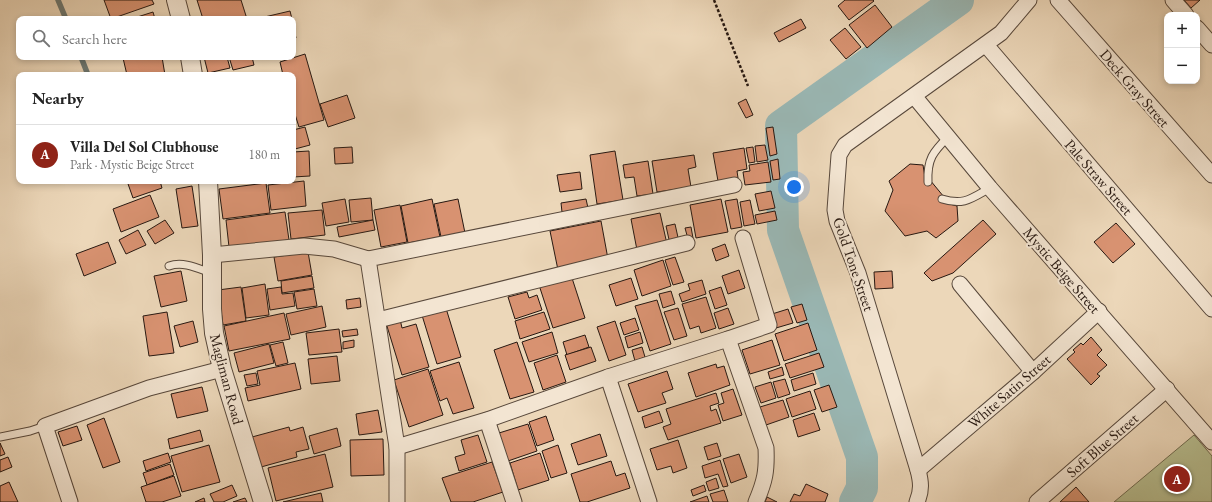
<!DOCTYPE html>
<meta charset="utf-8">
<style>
body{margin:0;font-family:"EB Garamond",serif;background:#f6f6f6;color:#222}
.controls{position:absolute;right:12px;top:12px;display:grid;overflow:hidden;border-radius:8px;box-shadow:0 2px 6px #0003}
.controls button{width:36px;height:36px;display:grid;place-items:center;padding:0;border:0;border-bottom:1px solid #e0e0e0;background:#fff;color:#222;font:20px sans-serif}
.you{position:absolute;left:794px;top:187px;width:14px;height:14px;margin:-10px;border:3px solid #fff;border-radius:50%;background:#1a73e8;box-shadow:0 0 0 6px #1a73e833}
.badge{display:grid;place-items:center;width:26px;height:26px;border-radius:50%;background:#8f2418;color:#fff;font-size:13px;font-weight:700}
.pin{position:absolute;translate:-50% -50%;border:2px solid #fff;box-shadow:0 1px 4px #0006}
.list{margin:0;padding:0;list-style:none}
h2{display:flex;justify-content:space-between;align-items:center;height:52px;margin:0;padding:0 16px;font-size:17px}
h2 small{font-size:13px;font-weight:400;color:#767676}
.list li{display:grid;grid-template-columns:26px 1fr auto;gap:12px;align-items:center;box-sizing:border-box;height:60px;padding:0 16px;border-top:1px solid #e0e0e0}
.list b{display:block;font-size:15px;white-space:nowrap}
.list p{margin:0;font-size:13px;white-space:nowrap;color:#767676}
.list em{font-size:13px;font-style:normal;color:#767676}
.icon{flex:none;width:22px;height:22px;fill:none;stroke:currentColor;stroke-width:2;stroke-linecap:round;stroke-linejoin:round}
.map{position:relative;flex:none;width:1212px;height:502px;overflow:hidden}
.search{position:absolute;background:#fff;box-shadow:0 2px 6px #0003;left:16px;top:16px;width:280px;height:44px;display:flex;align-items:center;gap:10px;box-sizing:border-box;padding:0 14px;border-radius:8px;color:#767676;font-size:15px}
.panel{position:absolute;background:#fff;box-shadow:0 2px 6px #0003;left:16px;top:72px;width:280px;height:112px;border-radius:8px}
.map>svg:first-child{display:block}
.green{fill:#b7be90;stroke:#6f6b50}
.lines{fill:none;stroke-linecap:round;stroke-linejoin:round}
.stream{stroke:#6c7873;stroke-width:5.5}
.river{stroke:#9ab8b5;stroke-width:32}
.building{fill:#d89271;stroke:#271811}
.service-casing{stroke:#58483b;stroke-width:9}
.minor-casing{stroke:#58483b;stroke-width:17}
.tertiary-casing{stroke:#58483b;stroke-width:20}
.path{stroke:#271811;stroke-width:2.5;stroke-dasharray:3 2;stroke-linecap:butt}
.service{stroke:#f3e5d2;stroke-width:7}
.minor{stroke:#f3e5d2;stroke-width:15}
.tertiary{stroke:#f3e5d2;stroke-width:18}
.labels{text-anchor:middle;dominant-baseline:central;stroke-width:4;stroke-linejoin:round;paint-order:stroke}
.street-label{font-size:15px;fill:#271811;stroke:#f3e5d2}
</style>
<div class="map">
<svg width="1212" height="502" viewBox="0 0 1212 502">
<rect width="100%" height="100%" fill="#ecd7b9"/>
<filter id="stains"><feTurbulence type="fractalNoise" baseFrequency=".005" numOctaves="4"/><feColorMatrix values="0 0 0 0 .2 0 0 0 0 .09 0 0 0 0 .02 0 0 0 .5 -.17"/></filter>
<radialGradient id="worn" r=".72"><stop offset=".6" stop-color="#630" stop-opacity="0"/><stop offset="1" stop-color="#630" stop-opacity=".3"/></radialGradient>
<!-- green -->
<polygon class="green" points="1194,435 1212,456 1212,502 1114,502"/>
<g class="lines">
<!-- stream -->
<g class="stream">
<polyline points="58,0 66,19"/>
<polyline points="81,57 88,75"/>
</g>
<!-- river -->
<polyline class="river" points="855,502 862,488 862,457 783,230 781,126 958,0"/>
</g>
<!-- building -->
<g class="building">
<polygon points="104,0 152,0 154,4 111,19"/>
<polygon points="197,0 241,0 247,19 203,19"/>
<polygon points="845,0 873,0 874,1 849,20 838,6"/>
<polygon points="1184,0 1200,0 1191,8"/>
<polygon points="875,5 892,27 867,48 849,25"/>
<polygon points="290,11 292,19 256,19"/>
<polygon points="153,12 155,19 131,19"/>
<polygon points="801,19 806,28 779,42 774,33"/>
<polygon points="293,24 296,38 293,38"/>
<polygon points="845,28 861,47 846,59 830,40"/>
<polygon points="305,54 324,120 299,127 293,108 293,75 283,75 280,62"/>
<polygon points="129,57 162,57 165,75 127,75 123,58"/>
<polygon points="204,57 227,57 230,68 208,73"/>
<polygon points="229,57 252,57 254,65 233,70"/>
<polygon points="347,95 355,118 328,127 320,104"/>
<polygon points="746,99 753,115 746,118 738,103"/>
<polygon points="305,127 310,145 295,149 293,142 293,130"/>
<polygon points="773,127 777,154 770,156 766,128"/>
<polygon points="765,145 768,160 757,162 755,146"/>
<polygon points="352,147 353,163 335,164 334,148"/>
<polygon points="753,147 755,162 749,163 746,148"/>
<polygon points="744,148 747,169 737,171 738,178 718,181 713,153"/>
<polygon points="309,151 310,176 293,177 293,152"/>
<polygon points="615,151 623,200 597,204 590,155"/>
<polygon points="694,155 696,167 688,169 691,187 657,192 652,161"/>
<polygon points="778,159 780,179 773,180 770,161"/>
<polygon points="648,161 653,194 637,196 634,177 625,178 623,165"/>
<polygon points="768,162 771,182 745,185 743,172 750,171 749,165"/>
<polygon points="910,164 923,165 926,184 930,180 944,197 939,201 957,206 958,221 936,238 927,231 905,236 885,211 893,190 889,181"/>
<polygon points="580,172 582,189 560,192 557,175"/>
<polygon points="127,181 160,181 162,188 133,198"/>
<polygon points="304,181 306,206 271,210 268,185"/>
<polygon points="266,183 270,213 223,219 219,189"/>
<polygon points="192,186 198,226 182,228 176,189"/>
<polygon points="771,191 775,208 759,211 755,194"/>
<polygon points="150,195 159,217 121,232 113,209"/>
<polygon points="371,198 373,220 351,222 349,200"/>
<polygon points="345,199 349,222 326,226 322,203"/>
<polygon points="432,199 440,237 408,243 401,206"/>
<polygon points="458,199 465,233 441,237 434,204"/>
<polygon points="586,199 588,208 562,212 561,203"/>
<polygon points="721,199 728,232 696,238 690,205"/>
<polygon points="737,199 742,227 731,229 725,201"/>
<polygon points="750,200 755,224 744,226 740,202"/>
<polygon points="400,205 407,242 381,247 374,210"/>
<polygon points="322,210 325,235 291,239 288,213"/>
<polygon points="775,211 777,220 757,224 755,215"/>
<polygon points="285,212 289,240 229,247 226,220"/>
<polygon points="660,213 667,244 637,250 631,219"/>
<polygon points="165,220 174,233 155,244 147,231"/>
<polygon points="373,220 375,230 339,237 337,227"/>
<polygon points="983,220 996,234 953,273 932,281 924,273"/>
<polygon points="601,221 608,259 558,270 550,231"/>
<polygon points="1116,223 1135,244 1113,263 1094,242"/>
<polygon points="675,224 679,242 670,244 666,226"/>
<polygon points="691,227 693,238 688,239 685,228"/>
<polygon points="138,230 146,245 126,254 119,240"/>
<polygon points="108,242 116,263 84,276 76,254"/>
<polygon points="725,244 729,256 716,261 712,249"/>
<polygon points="308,252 312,275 278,281 274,257"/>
<polygon points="675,257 684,282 673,285 665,260"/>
<polygon points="663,260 671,286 642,296 634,270"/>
<polygon points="739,270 745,288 728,294 722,276"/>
<polygon points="181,271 187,301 161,307 154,276"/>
<polygon points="892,271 893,288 875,289 874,272"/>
<polygon points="571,275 585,318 553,328 539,285"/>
<polygon points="312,276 314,288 282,293 281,281"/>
<polygon points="631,278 638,299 616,306 609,285"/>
<polygon points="702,280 706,294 682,302 679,294 690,290 688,284"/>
<polygon points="265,284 269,315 246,318 242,288"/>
<polygon points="241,287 246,321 223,325 218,290"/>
<polygon points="281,287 282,294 293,293 295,306 270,310 267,289"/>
<polygon points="721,287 727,305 715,309 709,291"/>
<polygon points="314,289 317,306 297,309 294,292"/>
<polygon points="671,291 675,304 663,308 659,294"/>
<polygon points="527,292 529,298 537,295 542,310 515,319 508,297"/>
<polygon points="706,297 716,328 701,333 699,326 690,329 682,304"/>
<polygon points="360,298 361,307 347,309 346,300"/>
<polygon points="657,300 671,344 650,351 635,306"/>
<polygon points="802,304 807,320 797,323 791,307"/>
<polygon points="445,305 461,357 437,364 421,312"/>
<polygon points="322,306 326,327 291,335 286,314"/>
<polygon points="678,308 687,336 674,340 664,312"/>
<polygon points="728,308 734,324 719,329 714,313"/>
<polygon points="788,309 793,323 776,328 772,314"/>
<polygon points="167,312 174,353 149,356 143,316"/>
<polygon points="544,312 550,329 520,339 515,321"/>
<polygon points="284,313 290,339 229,351 224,326"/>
<polygon points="635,318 639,330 624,335 620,323"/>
<polygon points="400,319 402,328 416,324 429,367 402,375 386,323"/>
<polygon points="193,321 198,342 180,347 174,326"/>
<polygon points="615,321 626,355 609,361 597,327"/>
<polygon points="808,323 817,350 784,361 775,334"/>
<polygon points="339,329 342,352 309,355 306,333"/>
<polygon points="357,329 358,335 343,337 342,331"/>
<polygon points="552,332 558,353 529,362 522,342"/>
<polygon points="640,332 643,343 628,348 625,337"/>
<polygon points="585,335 589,347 567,355 563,342"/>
<polygon points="1091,337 1102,350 1097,355 1107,365 1097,374 1100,376 1091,385 1067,359 1075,352 1073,350 1081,343 1083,345"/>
<polygon points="354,340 354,347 343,349 343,342"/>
<polygon points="772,340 780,365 750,374 742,350"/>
<polygon points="283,342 288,363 276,366 270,345"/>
<polygon points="517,342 534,392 510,399 494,350"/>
<polygon points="269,344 274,363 239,372 234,353"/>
<polygon points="591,347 596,361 570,370 565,355"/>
<polygon points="642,347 645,357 635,361 632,350"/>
<polygon points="819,353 824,367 790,378 785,364"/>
<polygon points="557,355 566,382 543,390 534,363"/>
<polygon points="337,356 340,381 311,384 308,359"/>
<polygon points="459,362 474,408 453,414 447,398 440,401 430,371"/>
<polygon points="295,363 301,389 248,401 245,388 260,385 257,371"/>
<polygon points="716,364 717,368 724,366 730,385 696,397 688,373"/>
<polygon points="782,367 784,375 770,379 768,372"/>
<polygon points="428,369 443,415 409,427 394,380"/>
<polygon points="667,371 673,389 662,393 666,403 638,412 628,384"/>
<polygon points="256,373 258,384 247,386 244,375"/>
<polygon points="813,373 816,384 794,391 791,380"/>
<polygon points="785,379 790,394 778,398 773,382"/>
<polygon points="771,382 776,398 761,403 755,387"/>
<polygon points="829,385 837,407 822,412 814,390"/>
<polygon points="202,387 208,411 177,418 171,394"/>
<polygon points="733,389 742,415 723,421 718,405 724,403 721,393"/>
<polygon points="810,391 816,409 792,417 786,399"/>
<polygon points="716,393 719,403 710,406 711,411 716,409 721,423 668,440 663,427 671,424 666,409"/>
<polygon points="783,400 789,417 766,425 760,407"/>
<polygon points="378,410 382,432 359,435 356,414"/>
<polygon points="659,411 663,422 645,428 642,417"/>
<polygon points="814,413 820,430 798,437 793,420"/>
<polygon points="546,416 554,440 537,446 529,422"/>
<polygon points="104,418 120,462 103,468 87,425"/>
<polygon points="528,424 537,451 508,461 499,433"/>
<polygon points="77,426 82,440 63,446 58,432"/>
<polygon points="289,427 290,431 303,427 309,449 296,452 297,457 261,467 252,437"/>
<polygon points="337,428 341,446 314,454 309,436"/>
<polygon points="200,430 203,441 170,449 168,439"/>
<polygon points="600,434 607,456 578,465 571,444"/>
<polygon points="478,435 487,462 459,471 455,457 465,454 461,440"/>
<polygon points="383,439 384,475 351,476 350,440"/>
<polygon points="678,440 687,468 673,473 671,466 657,470 650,449"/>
<polygon points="0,443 5,454 0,456"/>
<polygon points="717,443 721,456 708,460 704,447"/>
<polygon points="209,445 220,482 182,492 171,456"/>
<polygon points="558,445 567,473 551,478 542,451"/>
<polygon points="168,453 171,462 146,471 143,461"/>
<polygon points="540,453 549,480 518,490 510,463"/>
<polygon points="325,454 333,487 276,501 268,468"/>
<polygon points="739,454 747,477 731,483 723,459"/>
<polygon points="8,457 12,467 0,472 0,460"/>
<polygon points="720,460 728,486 723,487 718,474 705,478 702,466"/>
<polygon points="611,461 616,476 625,473 630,488 587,502 580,502 571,474"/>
<polygon points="492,462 503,492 473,502 451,502 442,478"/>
<polygon points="170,464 174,475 147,485 143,473"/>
<polygon points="174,476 181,496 162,502 146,502 141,487"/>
<polygon points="716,478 719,488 709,491 706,482"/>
<polygon points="9,482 18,502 0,502 0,486"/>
<polygon points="806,484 828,494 825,502 790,502 794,494 800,496"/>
<polygon points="232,485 237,496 223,502 214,502 210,494"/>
<polygon points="704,485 706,491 693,496 691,490"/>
<polygon points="1076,487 1089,502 1060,502"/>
<polygon points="724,490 728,502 713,502 710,494"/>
<polygon points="321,493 323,502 283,502"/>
<polygon points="707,496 709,502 690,502"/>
<polygon points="767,497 777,502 765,502"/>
<polygon points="204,498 205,502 195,502"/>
<polygon points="245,498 247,502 233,502"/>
</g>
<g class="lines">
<!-- service casing -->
<g class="service-casing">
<g id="service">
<path d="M928,182C927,159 933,152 948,137"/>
<path d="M942,199C964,206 972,198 990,188"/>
<path d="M169,266C183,261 197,268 211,273"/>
<polyline points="0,437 30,431 45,426"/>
</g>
</g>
<!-- minor casing -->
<g class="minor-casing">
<g id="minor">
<polyline points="1058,0 1212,175"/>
<polyline points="1173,0 1186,15"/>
<polyline points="1197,28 1212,45"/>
<polyline points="986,45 1212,309"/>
<polyline points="914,96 990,188 1212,442"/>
<polyline points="212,255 304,246 334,249 368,259"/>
<polyline points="960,284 1033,372"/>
<polyline points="378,320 687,243"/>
<path d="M728,339L766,448C767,471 765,481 756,502"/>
<polyline points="608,377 649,502"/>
<polyline points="487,420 514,502"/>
<polyline points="397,447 487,420 608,377 728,339 769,325 743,238"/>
<polyline points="918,470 1033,372 1099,311"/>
<polyline points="70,502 45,426 149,388 222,369"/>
<polyline points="397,502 397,447 368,259 734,185"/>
<path d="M917,502C922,490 921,482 918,470L858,273L837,221L835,210L839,155L845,145L1001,33L1029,0"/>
<polyline points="1037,502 1167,389"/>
</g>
</g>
<!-- tertiary casing -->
<g class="tertiary-casing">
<g id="tertiary">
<polyline points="176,0 181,19"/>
<polyline points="190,57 193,75"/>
<polyline points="208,181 212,255 212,309 214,333 222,369 263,502"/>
</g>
</g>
<!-- path -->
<polyline class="path" points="714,0 748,86"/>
<!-- service -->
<use href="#service" class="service"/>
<!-- minor -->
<use href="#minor" class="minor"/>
<!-- tertiary -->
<use href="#tertiary" class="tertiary"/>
</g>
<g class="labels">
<!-- street labels -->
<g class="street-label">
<text transform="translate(1135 88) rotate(49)">Deck Gray Street</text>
<text transform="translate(1099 177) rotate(49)">Pale Straw Street</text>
<text transform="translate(854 264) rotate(71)">Gold Tone Street</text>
<text transform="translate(1062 270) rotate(49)">Mystic Beige Street</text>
<text transform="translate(227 379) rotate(75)">Magliman Road</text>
<text transform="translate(1009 391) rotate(-41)">White Satin Street</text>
<text transform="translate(1102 445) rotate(-41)">Soft Blue Street</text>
</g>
</g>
<rect width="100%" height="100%" filter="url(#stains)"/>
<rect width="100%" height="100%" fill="url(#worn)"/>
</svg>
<div class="controls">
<button>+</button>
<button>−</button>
</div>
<div class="you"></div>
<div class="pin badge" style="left:1177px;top:479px">A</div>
<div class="search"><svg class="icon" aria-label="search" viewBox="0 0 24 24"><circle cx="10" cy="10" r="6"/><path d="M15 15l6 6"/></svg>Search here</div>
<section class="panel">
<h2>Nearby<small></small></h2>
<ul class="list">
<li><span class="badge">A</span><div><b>Villa Del Sol Clubhouse</b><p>Park · Mystic Beige Street</p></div><em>180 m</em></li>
</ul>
</section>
</div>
